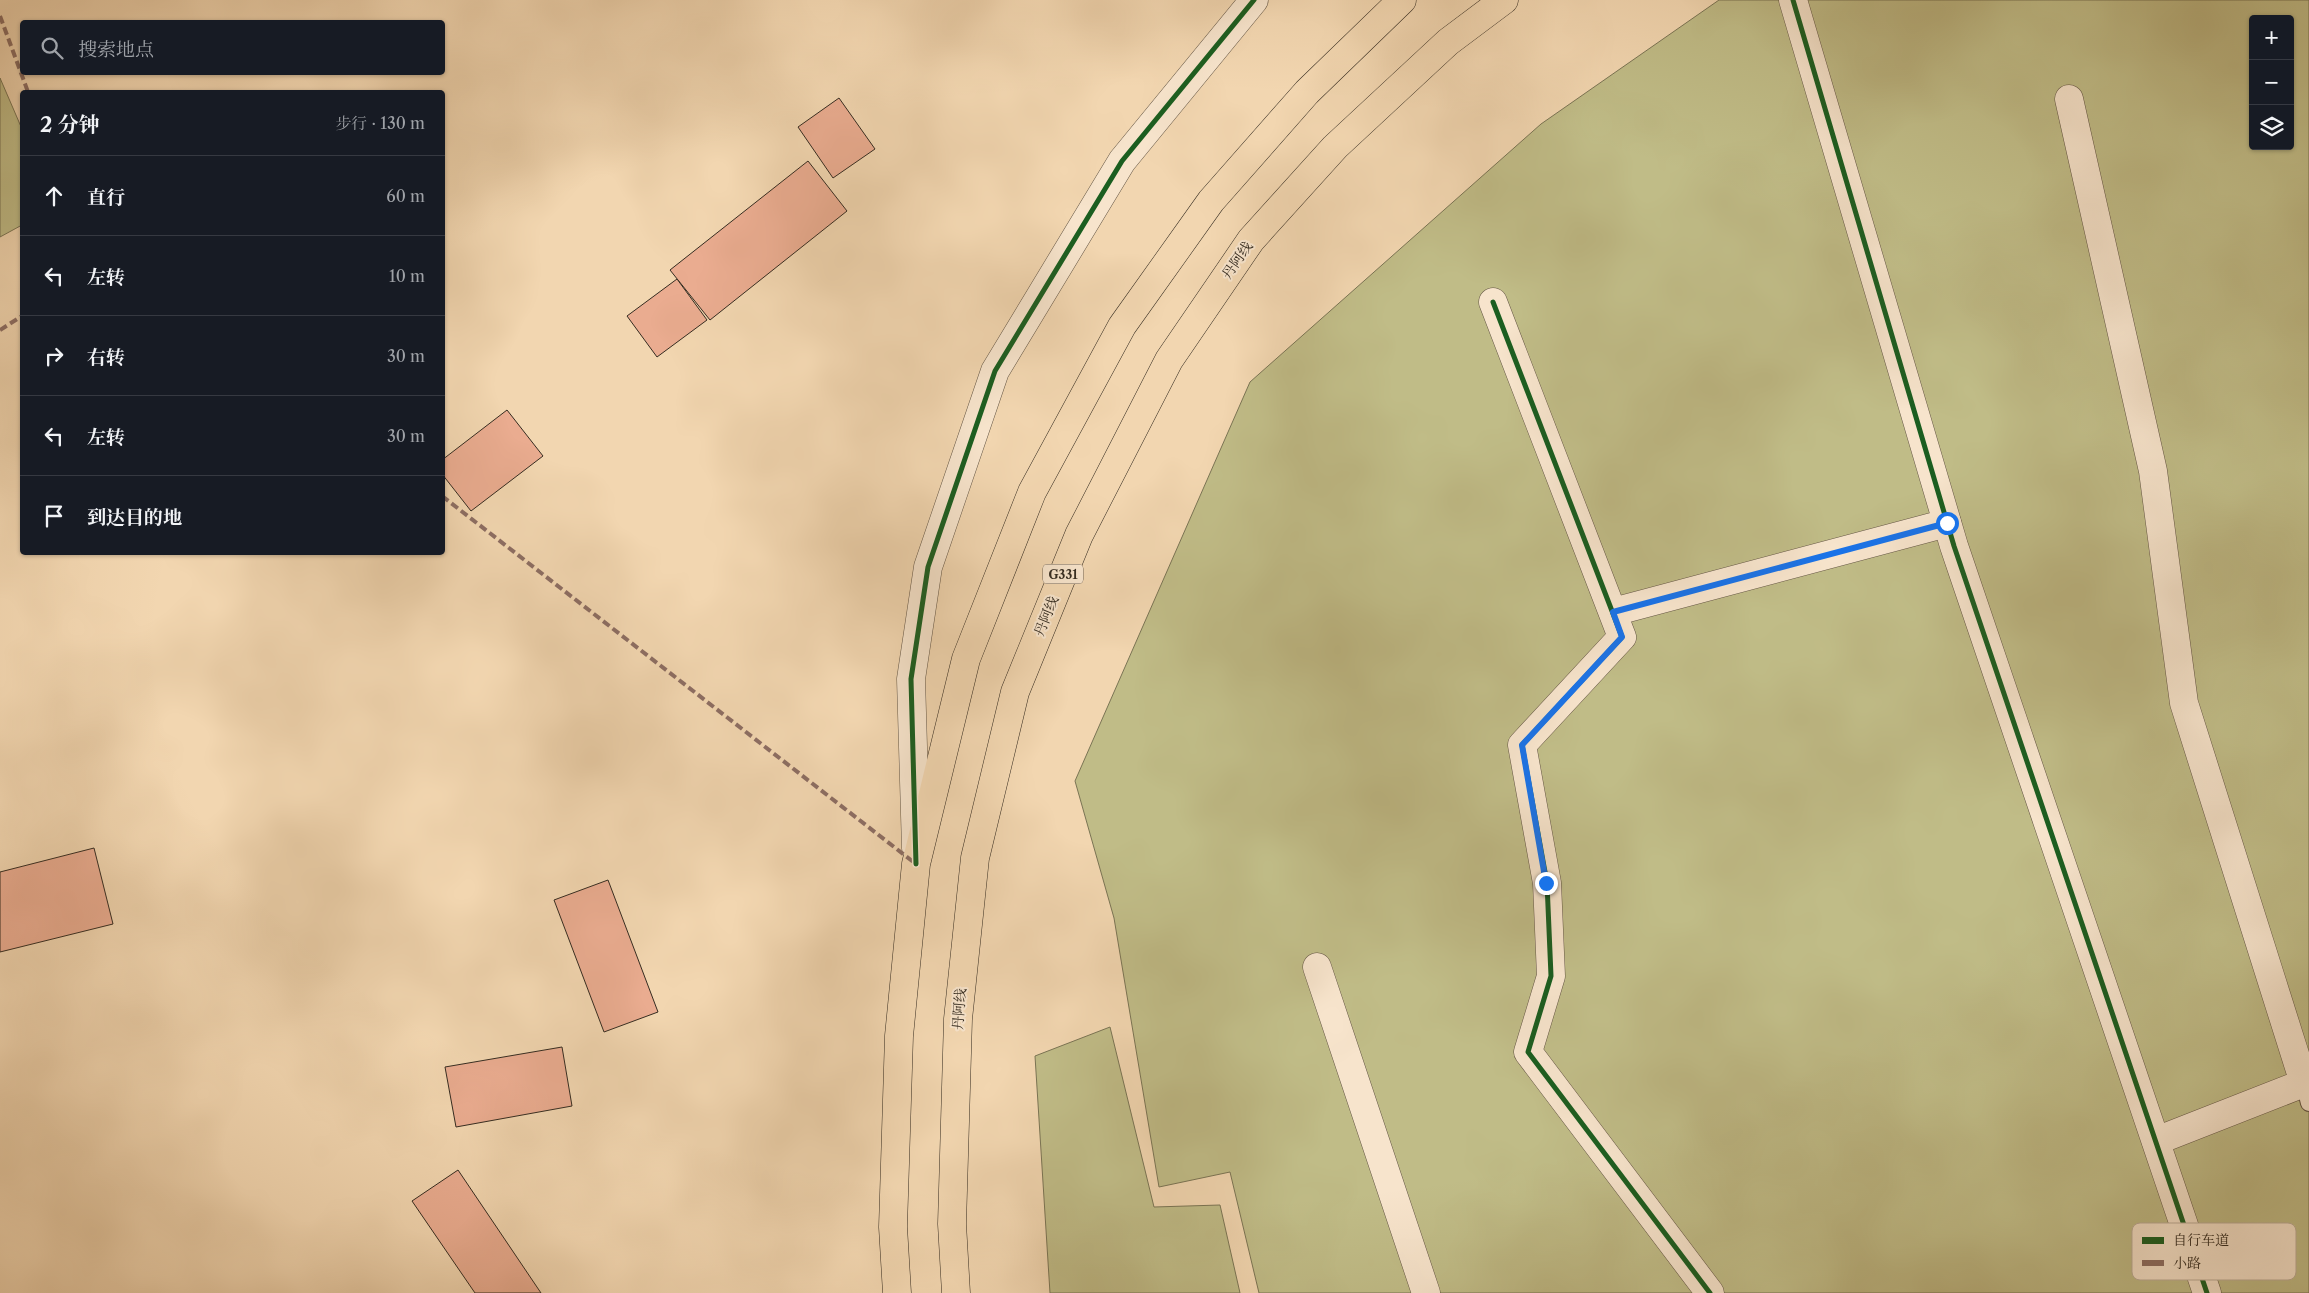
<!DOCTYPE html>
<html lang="zh">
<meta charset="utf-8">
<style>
body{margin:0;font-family:"Libre Caslon Text","Noto Serif SC",serif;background:#20242c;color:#f1f3f6}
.controls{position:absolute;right:15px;top:15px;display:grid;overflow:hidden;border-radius:5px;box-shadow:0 1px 4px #0004}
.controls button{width:45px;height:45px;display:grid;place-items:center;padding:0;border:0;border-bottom:1px solid #363941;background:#171b24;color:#f1f3f6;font:25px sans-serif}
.stop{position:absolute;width:15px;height:15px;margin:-11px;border:4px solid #1a73e8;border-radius:50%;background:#fff}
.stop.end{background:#1a73e8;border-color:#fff;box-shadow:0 1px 5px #0008}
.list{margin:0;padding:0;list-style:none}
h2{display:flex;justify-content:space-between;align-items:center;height:65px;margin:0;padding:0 20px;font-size:21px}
h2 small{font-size:16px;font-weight:400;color:#9ea1a6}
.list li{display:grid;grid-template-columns:32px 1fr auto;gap:15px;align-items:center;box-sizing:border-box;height:80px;padding:0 20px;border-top:1px solid #363941}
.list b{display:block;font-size:19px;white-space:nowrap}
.list em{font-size:16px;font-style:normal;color:#9ea1a6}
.icon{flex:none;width:28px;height:28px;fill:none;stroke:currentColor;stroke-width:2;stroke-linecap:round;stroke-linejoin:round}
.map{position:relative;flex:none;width:2309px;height:1293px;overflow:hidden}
.search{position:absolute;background:#171b24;box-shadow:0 1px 4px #0004;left:20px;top:20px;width:425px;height:55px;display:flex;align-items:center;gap:12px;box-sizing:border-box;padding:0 18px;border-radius:5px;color:#9ea1a6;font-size:19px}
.panel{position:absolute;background:#171b24;box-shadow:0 1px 4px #0004;left:20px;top:90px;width:425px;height:465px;border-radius:5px}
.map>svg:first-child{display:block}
.green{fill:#c0bc87;stroke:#7a7454;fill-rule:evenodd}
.building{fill:#eaac90;stroke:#352c21}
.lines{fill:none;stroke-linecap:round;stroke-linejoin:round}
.service-casing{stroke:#645645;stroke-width:18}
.minor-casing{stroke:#645645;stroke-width:29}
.trunk-casing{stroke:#352c21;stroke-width:29}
.service{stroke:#f7e4cc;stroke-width:16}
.minor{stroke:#f7e4cc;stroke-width:28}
.trunk{stroke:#f2d6b0;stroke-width:28}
.quiet{stroke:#8d6e63;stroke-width:4;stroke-dasharray:8 4;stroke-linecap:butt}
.cycleway-casing{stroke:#f7e4cc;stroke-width:8}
.cycleway{stroke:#1b5e20;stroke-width:5}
.route{stroke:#1a73e8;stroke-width:6}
.labels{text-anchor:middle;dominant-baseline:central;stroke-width:4;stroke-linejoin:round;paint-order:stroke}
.shield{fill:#f7e4cc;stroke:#6f6354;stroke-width:1}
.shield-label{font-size:12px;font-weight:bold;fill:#352c21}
.street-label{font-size:14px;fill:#352c21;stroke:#f7e4cc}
.key{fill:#f7e4cc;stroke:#bdad99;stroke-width:1}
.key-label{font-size:14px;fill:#352c21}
</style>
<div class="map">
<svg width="2309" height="1293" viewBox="0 0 2309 1293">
<rect width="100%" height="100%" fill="#f2d6b0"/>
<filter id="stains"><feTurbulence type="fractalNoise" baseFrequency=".004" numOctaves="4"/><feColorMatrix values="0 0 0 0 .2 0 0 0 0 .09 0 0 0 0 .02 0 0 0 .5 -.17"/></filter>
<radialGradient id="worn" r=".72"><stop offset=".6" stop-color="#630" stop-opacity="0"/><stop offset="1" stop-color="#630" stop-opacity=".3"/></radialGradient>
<!-- green -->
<g class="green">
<path d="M1719,0H2309V1293H1259L1230,1172L1159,1187L1114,918L1075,781L1250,382L1541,124ZM2253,19H2290V146H2253Z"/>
<polygon points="0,78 22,129 22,225 0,237"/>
<polygon points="1110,1027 1154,1207 1220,1205 1240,1293 1050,1293 1035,1056"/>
</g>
<!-- building -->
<g class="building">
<polygon points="839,98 875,149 833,178 798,127"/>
<polygon points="808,161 847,211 710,320 670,270"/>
<polygon points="677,279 707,320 657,357 627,316"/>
<polygon points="507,410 543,456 471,511 442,474 442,460"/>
<polygon points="94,848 113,924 0,952 0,872"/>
<polygon points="608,880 658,1012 604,1032 554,900"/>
<polygon points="562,1047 572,1106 456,1127 445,1067"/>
<polygon points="458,1170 541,1293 475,1293 412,1201"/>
</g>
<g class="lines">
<!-- service casing -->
<g class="service-casing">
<polyline id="service" points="2304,1083 2309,1103"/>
</g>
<!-- minor casing -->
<g class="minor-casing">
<g id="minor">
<polyline points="1793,0 1954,546 2207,1293"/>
<polyline points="2069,99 2153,471 2184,703 2304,1083 2156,1141"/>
<polyline points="1493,302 1622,637 1522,745 1547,883 1551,976 1528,1052 1710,1293"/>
<polyline points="1613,612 1947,523"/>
<polyline points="916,848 911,679 928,567 995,371 1122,161 1254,0"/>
<polyline points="1317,967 1426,1293"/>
</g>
</g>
<!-- trunk casing -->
<g class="trunk-casing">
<g id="trunk">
<polyline points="897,1293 893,1227 899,1036 916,864 966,659 1032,492 1122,326 1211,201 1307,92 1402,0"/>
<polyline points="956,1293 952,1224 958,1019 975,858 1015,692 1079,535 1169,360 1251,240 1335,147 1448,42 1504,0"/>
</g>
</g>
<!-- service -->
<use href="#service" class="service"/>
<!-- minor -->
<use href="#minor" class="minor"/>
<!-- trunk -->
<use href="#trunk" class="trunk"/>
<!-- quiet -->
<g class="quiet">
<polyline points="0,16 28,92"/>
<polyline points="0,330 22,316"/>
<polyline points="442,496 916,864"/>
</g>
<!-- cycleway casing -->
<g class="cycleway-casing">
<g id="cycleway">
<polyline points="1793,0 1954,546 2207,1293"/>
<polyline points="1493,302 1622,637 1522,745 1547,883 1551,976 1528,1052 1710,1293"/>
<polyline points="916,864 911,679 928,567 995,371 1122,161 1254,0"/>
</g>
</g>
<!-- cycleway -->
<use href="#cycleway" class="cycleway"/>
</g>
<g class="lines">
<!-- route -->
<polyline class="route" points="1546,883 1522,745 1622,637 1613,612 1947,523"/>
</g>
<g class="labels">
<!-- shield labels -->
<rect class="shield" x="1043" y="564.5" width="40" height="19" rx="4"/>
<g class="shield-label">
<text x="1063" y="574">G331</text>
</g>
<!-- street labels -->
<g class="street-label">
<text transform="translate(1237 260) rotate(-55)">丹阿线</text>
<text transform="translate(1046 616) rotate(-68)">丹阿线</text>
<text transform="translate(959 1009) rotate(-85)">丹阿线</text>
</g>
</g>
<!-- legend -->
<rect x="2132" y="1223" width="164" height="57" rx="8" class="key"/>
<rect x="2142" y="1237" width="22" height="7" fill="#1b5e20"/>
<rect x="2142" y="1260" width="22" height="6" fill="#8d6e63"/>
<g class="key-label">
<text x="2173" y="1245">自行车道</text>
<text x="2173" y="1268">小路</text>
</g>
<rect width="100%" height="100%" filter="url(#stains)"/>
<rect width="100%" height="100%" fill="url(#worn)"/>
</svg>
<div class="controls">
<button>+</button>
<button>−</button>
<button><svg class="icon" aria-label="layers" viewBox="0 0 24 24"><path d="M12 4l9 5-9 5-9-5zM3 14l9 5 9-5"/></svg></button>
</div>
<div class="stop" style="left:1947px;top:523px"></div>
<div class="stop end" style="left:1546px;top:883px"></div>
<div class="search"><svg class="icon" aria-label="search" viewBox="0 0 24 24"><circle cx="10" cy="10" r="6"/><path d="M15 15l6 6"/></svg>搜索地点</div>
<section class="panel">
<h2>2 分钟<small>步行 · 130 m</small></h2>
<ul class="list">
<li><svg class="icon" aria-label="ahead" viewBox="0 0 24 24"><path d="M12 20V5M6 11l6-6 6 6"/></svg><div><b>直行</b></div><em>60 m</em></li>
<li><svg class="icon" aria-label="left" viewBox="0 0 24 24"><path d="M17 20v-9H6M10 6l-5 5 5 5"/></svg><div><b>左转</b></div><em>10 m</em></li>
<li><svg class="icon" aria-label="right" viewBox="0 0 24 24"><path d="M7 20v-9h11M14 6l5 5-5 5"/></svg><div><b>右转</b></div><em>30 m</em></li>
<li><svg class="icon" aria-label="left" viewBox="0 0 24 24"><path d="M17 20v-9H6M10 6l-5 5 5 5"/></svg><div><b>左转</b></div><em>30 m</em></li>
<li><svg class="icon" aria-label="arrive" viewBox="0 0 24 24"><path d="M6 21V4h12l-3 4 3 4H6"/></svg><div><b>到达目的地</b></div></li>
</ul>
</section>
</div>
